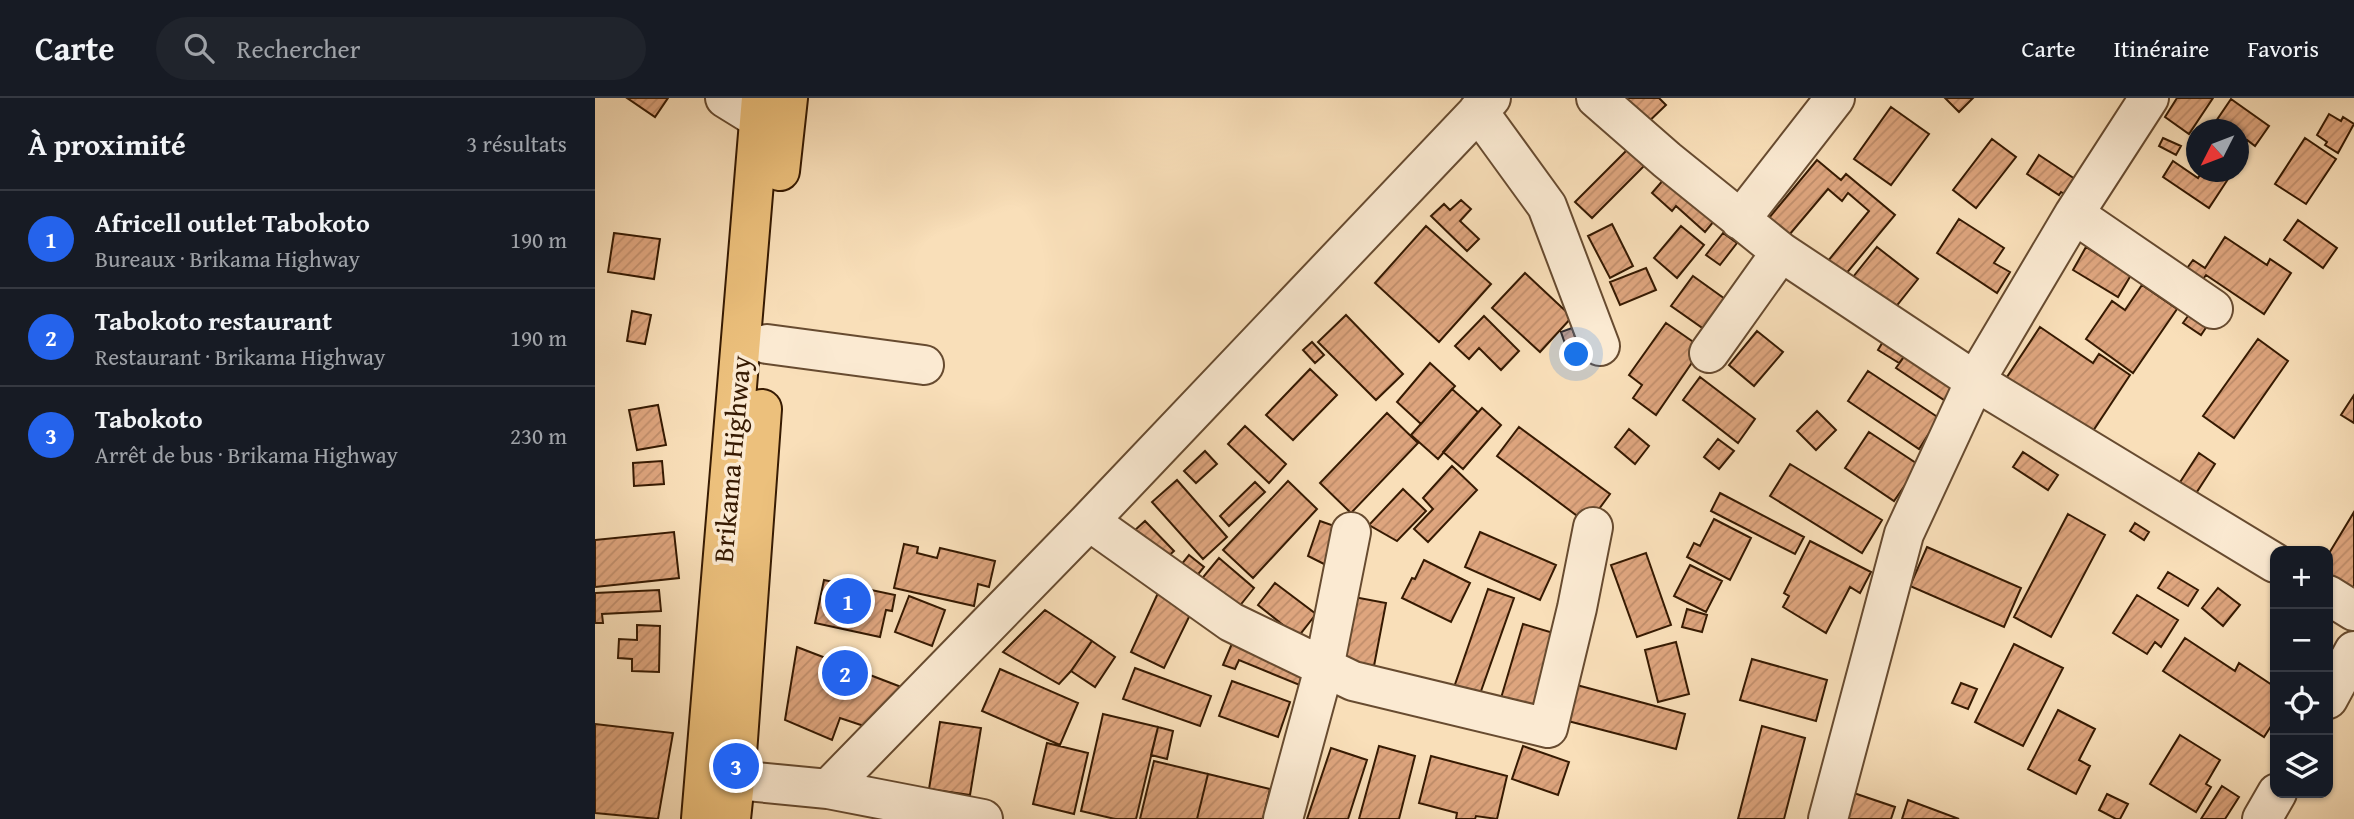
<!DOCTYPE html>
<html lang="fr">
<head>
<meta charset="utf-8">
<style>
	:root { --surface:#171b24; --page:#20242c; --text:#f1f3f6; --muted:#9ea1a6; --line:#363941; --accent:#2563eb }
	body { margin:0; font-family:"Gentium Book Plus",serif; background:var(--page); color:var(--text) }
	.controls { position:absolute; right:21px; bottom:21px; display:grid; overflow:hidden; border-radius:14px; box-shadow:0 2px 5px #0004 }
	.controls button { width:63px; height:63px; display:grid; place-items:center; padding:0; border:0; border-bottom:2px solid var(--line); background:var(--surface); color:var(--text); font:35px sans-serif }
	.compass { position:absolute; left:1591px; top:21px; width:63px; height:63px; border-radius:50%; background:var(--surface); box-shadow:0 2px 5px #0004; rotate:228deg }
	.you { position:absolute; left:982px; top:257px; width:24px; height:24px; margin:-18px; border:5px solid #fff; border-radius:50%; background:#1a73e8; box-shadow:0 0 0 10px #1a73e833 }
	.badge { display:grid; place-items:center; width:46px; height:46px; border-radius:50%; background:var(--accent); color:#fff; font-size:23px; font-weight:700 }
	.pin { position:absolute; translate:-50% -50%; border:4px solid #fff; box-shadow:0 2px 7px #0006 }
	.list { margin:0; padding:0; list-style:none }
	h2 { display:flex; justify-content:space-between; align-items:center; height:91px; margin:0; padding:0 28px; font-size:30px }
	h2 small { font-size:23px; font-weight:400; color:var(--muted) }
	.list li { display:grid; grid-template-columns:46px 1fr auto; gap:21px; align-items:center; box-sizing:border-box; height:98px; padding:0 28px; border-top:2px solid var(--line) }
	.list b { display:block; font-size:26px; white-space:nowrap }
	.list p { margin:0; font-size:23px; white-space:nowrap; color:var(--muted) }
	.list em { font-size:23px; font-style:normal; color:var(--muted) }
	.icon { flex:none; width:38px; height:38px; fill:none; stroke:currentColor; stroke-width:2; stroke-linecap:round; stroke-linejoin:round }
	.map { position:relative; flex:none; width:1759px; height:721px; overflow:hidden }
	header { display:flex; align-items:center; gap:42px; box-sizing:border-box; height:98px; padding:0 35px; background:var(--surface); border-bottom:2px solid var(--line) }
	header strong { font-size:33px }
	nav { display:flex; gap:38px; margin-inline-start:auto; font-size:24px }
	.search { width:490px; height:63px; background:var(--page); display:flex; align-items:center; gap:18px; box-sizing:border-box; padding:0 24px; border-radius:38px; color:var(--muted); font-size:26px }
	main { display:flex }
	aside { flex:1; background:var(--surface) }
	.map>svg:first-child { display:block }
	.building { fill:url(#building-hatch); stroke:#361a02; stroke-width:2 }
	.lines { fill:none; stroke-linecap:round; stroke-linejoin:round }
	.minor-casing { stroke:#674b30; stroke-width:42 }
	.highway-casing { stroke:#361a02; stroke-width:42 }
	.minor { stroke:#fbead2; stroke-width:38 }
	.highway { stroke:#ecc07c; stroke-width:38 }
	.labels { text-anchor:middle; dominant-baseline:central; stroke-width:7; stroke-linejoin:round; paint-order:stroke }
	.street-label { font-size:28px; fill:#361a02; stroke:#fbead2 }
</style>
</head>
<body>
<header>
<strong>Carte</strong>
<div class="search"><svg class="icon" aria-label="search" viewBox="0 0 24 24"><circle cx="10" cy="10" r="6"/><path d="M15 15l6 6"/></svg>Rechercher</div>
<nav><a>Carte</a><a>Itinéraire</a><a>Favoris</a></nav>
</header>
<main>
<aside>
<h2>À proximité<small>3 résultats</small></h2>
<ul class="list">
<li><span class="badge">1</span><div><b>Africell outlet Tabokoto</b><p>Bureaux · Brikama Highway</p></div><em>190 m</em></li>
<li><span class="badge">2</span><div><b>Tabokoto restaurant</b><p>Restaurant · Brikama Highway</p></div><em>190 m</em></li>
<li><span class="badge">3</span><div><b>Tabokoto</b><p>Arrêt de bus · Brikama Highway</p></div><em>230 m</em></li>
</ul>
</aside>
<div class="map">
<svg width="1759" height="721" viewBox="0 0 1759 721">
	<defs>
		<pattern id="building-hatch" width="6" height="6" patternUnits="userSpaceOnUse" patternTransform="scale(1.75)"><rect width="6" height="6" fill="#dea57e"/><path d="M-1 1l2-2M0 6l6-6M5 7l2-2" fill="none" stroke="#bf8d6b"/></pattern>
	</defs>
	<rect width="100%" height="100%" fill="#f9dfb9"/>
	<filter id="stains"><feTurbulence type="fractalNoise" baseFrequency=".00286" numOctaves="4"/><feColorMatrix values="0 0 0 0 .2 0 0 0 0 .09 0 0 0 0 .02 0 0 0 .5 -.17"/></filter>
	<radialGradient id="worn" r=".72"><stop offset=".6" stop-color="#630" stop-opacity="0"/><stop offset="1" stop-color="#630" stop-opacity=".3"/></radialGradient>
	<path class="building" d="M32 0H73L60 19Z
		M1018 0H1064L1071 7 1047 30Z
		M1350 0H1378L1364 14Z
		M1582 0H1618L1594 36 1570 19Z
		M1636 1 1674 28 1660 48 1652 42 1644 53V32H1615Z
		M1296 9 1334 36 1296 87 1259 61Z
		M1734 16 1746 23 1748 19 1759 26 1743 55 1730 47 1732 44 1722 37Z
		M1568 40 1586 48 1581 57 1564 48Z
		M1710 40 1741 61 1711 106 1680 86Z
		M1397 41 1421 59 1381 110 1358 92Z
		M1035 49 1051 66 997 120 980 104Z
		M1444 57 1486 85 1476 100 1466 94 1464 97 1432 76Z
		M1222 62 1246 82 1251 76 1300 117 1245 183 1228 169 1274 113 1253 95 1247 103 1233 91 1189 143 1169 126Z
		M1578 63 1603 80 1607 74 1637 75 1614 110 1568 79Z
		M1070 80 1119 123 1110 134 1081 108 1077 113 1057 95Z
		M866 102 876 111 865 123 884 141 872 153 836 118 849 106 855 112Z
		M1364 121 1409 150 1399 165 1415 174 1402 195 1342 155Z
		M1703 122 1742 150 1728 170 1689 142Z
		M1017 126 1038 168 1015 180 993 138Z
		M831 128 896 186 844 244 780 185Z
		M1086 128 1109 147 1082 180 1059 160Z
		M19 135 65 141 59 181 13 174Z
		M1128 135 1142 145 1125 167 1111 157Z
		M1630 139 1672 167 1675 161 1696 175 1669 216 1611 177 1603 188 1587 177 1598 162 1610 170Z
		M1282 149 1323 181 1299 211 1258 179Z
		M1491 149 1536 177 1523 199 1478 172Z
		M1051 170 1061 192 1025 207 1015 184Z
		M930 175 977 219 945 254 897 210Z
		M1098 178 1137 206 1116 236 1076 208Z
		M1547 187 1582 211 1538 275 1491 241 1517 203 1530 212Z
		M1598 211 1616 222 1606 237 1588 225Z
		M37 213 56 217 50 246 32 243Z
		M751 217 808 276 781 302 723 244Z
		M889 218 924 253 906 272 884 250 874 261 860 248Z
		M1071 225 1107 250 1061 317 1038 300 1047 287 1034 277Z
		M1445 229 1498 265 1504 256 1535 277 1492 342 1408 285Z
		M977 230 987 259 976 263 966 234Z
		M1162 233 1188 254 1159 288 1134 267Z
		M1663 241 1693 263 1639 340 1608 318Z
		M1289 242 1311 256 1304 265 1283 252Z
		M717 244 729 257 720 265 708 252Z
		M1311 256 1362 289 1352 304 1301 270Z
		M835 265 860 288 826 326 802 304Z
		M715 271 742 297 698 342 671 317Z
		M1273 273 1344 320 1324 351 1253 303Z
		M1105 279 1160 321 1143 345 1088 302Z
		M857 291 883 314 843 361 816 337Z
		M1759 297V325L1746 317Z
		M63 307 71 347 42 352 34 312Z
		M887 310 906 327 868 371 848 354Z
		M1222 313 1241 332 1221 352 1202 333Z
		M792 315 823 345 756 415 725 385Z
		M650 328 691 366 674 385 633 346Z
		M924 329 1015 396 993 426 902 358Z
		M1034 331 1054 348 1040 366 1020 349Z
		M1274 334 1324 367 1299 403 1250 370Z
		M1123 341 1139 353 1124 371 1109 359Z
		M610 353 622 366 601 385 589 373Z
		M1428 354 1463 377 1453 392 1418 369Z
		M1604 355 1620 366 1596 403 1580 392Z
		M67 363 69 386 39 388 38 365Z
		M1195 366 1287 422 1267 455 1175 398Z
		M857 368 882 392 833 444 819 431 838 411 828 400Z
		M582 382 632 439 608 461 557 404Z
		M693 383 722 411 658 480 628 452Z
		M660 384 670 394 634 428 625 418Z
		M808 391 831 413 802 443 774 427Z
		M1125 395 1209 439 1200 456 1116 413Z
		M1759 414V497L1733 481V457Z
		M1473 416 1510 437 1456 539 1419 519Z
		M1119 421 1156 440 1135 482 1092 459 1099 445 1105 448Z
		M550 423 579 453 568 463 539 433Z
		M725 423 748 431 735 469 713 458Z
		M1540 425 1554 434 1549 442 1535 433Z
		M79 434 84 480 0 489V442Z
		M885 434 961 467 945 502 870 469Z
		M1215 443 1276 474 1265 495 1255 489 1231 535 1188 509 1194 498 1189 495Z
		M309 446 323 449 322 455 342 460 345 450 400 463 394 489 383 486 379 508 299 490Z
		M1332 449 1426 490 1409 529 1315 488Z
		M1051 455 1076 527 1042 539 1016 467Z
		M594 457 609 469 596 485 581 473Z
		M624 460 659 490 635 520 599 490Z
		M829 462 875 485 856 524 807 500 817 480 820 481Z
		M1095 467 1127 483 1111 514 1079 498Z
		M1573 474 1603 492 1593 508 1563 490Z
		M229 482 300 497 297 513 291 512 285 539 220 525Z
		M680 485 721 516 703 539 663 507Z
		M1623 490 1645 507 1628 528 1607 510Z
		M893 491 919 500 880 610 855 601Z
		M64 492 66 513 7 516 8 525H0V495Z
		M563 495 596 515 569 570 536 554Z
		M1542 497 1583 522 1566 549 1560 544 1552 556 1518 535Z
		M314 498 350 512 337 548 300 534Z
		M759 499 791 505 779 568 747 562Z
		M1092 511 1112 517 1107 534 1087 529Z
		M450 512 497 543 476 573 464 586 408 554Z
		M928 526 965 537 943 612 906 600Z
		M42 527 65 528 64 574 37 573V561L23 560 24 541 42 542Z
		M1590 540 1640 573 1644 565 1680 589V622L1669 639 1568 573Z
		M497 543 520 559 500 589 476 573Z
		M638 543 713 574 707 588 644 562 640 571 628 567Z
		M1081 544 1094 596 1063 604 1050 552Z
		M1419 546 1468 570 1428 648 1380 624Z
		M202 549 314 592 278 631 245 620 237 642 190 622Z
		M1157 561 1232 582 1221 623 1145 602Z
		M540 570 616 598 605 628 528 601Z
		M405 571 483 605 465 647 387 613Z
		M637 583 695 604 683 639 624 618Z
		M1366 585 1382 591 1373 611 1357 605Z
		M978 586 1090 616 1081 651 969 622Z
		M1463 612 1500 631 1484 662 1495 668 1481 696 1433 671Z
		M508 616 563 629 541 721H520L486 713Z
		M345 624 386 630 375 697 334 691Z
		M0 626 78 635 63 721 0 715Z
		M1167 628 1210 640 1189 721H1143Z
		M563 629 578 633 572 661 556 657Z
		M1585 637 1625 662 1611 686 1616 689 1601 714 1555 686Z
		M452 645 493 655 479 716 438 706Z
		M784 648 820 658 804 721H764Z
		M928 648 974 664 963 697 917 681Z
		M736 650 772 662 753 721H712Z
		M836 658 912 678 902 721 881 718 880 721H861L862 715 824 705Z
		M559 663 613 676 602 721H545Z
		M613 676 675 691 668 721H602Z
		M1627 688 1644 699 1630 721H1606Z
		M1247 691 1300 709 1296 721H1244Z
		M1512 696 1533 706 1525 721H1521L1504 712Z
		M1313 702 1364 721H1307Z"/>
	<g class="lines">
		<defs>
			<path id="minor" d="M130 0 164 21
				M1001 0 1072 62 1186 154 1380 283 1680 465
				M883 13 952 108 1005 248
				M1479 116 1618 211
				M1145 122 1240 0
				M172 246 329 267
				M1114 255 1186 154
				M494 423 636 524 758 583 953 630 982 510 998 429
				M1733 497 1759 513
				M1733 601 1759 553
				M110 679 233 691 388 721
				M233 691 494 423 896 0
				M688 721 729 570 756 434
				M1233 721 1309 436 1380 283 1479 116 1554 0
				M1667 721 1682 695"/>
			<path id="highway" d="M185 73 193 0
				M106 721 166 0
				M136 721 140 683 167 311"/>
		</defs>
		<use href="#minor" class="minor-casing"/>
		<use href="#highway" class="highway-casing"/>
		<use href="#minor" class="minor"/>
		<use href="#highway" class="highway"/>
	</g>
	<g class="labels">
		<g class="street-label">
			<text transform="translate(136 361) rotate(-85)">Brikama Highway</text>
		</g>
	</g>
	<rect width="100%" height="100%" filter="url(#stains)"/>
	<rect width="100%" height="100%" fill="url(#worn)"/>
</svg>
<div class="controls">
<button>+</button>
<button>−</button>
<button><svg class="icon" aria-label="locate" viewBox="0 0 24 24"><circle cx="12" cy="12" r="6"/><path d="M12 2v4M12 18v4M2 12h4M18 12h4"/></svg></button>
<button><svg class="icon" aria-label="layers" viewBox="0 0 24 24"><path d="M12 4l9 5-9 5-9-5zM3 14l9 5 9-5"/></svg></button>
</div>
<svg class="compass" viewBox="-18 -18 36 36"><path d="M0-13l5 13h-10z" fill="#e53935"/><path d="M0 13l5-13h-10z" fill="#9ea1a6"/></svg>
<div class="you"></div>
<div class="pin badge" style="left:253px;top:503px">1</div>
<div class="pin badge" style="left:250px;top:575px">2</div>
<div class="pin badge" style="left:141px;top:668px">3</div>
</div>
</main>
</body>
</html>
